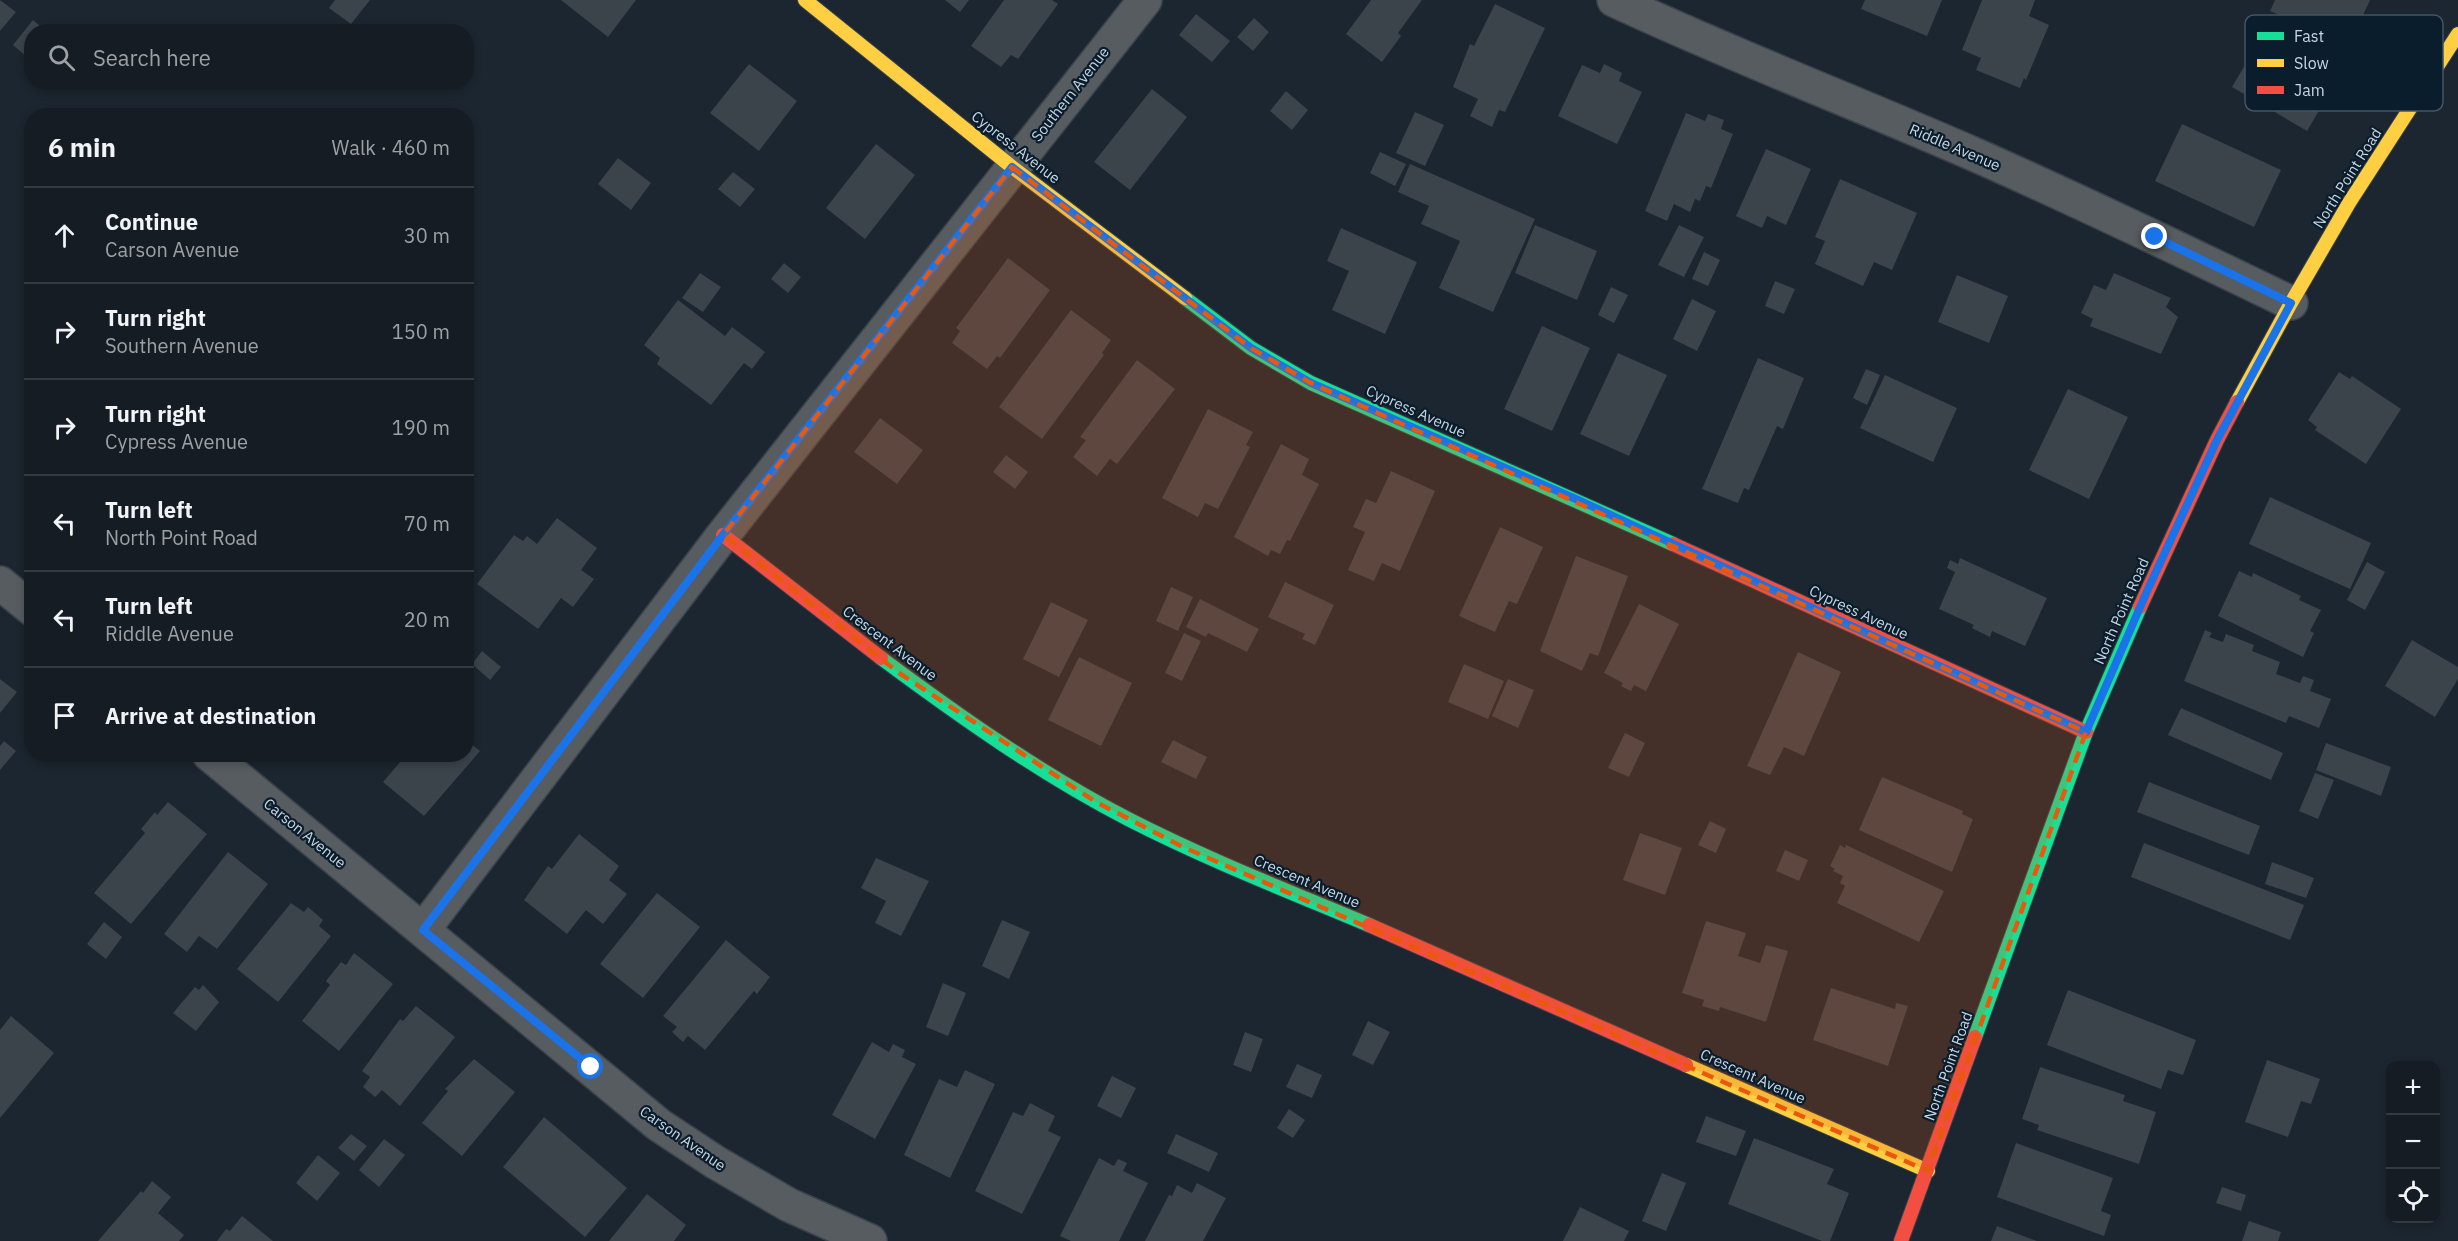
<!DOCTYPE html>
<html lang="en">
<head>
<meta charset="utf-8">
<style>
	:root { --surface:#151c24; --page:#222931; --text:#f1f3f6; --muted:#9da1a6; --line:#343a41 }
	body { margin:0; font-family:"IBM Plex Sans",sans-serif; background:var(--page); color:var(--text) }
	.controls { position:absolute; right:18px; bottom:18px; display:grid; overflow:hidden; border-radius:12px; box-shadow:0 3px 9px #0003 }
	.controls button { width:54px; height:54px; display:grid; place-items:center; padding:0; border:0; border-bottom:2px solid var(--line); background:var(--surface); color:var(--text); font:30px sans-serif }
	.stop { position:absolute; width:18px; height:18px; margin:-14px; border:4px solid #1a73e8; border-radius:50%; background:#fff }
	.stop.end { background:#1a73e8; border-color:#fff; box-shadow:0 2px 6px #0008 }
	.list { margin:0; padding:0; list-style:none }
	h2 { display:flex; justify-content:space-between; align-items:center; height:78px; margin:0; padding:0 24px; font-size:26px }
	h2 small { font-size:20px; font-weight:400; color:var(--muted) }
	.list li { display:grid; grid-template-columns:39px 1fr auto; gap:18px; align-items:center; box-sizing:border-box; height:96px; padding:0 24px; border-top:2px solid var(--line) }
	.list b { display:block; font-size:22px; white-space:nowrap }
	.list p { margin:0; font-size:20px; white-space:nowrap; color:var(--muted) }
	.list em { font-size:20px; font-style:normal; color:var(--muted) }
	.icon { flex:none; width:33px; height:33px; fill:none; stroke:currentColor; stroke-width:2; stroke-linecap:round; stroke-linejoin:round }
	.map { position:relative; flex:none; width:2458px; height:1241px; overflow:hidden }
	.search { position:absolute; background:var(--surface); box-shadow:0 3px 9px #0003; left:24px; top:24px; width:450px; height:66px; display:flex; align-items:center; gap:15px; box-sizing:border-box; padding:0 21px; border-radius:24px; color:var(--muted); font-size:22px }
	.panel { position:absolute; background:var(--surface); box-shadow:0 3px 9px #0003; left:24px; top:108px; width:450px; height:654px; border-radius:24px }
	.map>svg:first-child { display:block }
	.building { fill:#3b434b }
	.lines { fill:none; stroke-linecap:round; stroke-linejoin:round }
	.street-casing { stroke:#3a424b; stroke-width:36 }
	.fast-casing { stroke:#3a424b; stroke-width:16 }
	.slow-casing { stroke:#3a424b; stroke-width:16 }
	.jam-casing { stroke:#3a424b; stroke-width:16 }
	.street { stroke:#575c60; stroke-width:33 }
	.fast { stroke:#16e098; stroke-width:14 }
	.slow { stroke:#ffcf43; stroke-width:14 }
	.jam { stroke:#f24e42; stroke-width:14 }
	.route { stroke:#1a73e8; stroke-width:8 }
	.marked { fill:#e8590c; fill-opacity:0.2; stroke:#e8590c; stroke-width:4.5; stroke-dasharray:12 8; stroke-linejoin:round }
	.labels { text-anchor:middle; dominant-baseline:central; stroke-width:4.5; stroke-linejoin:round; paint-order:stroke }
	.street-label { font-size:15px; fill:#cad6e1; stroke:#0a1d2d }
	.key { fill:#0a1d2d; stroke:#445463; stroke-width:1.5 }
	.key-label { font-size:16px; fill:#cad6e1 }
</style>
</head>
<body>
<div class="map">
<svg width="2458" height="1241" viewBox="0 0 2458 1241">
	<rect width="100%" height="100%" fill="#1c2630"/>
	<path class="building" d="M0 0 16 12 0 31Z
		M335 0H370L351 24 329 8Z
		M561 0H636L608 37Z
		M945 0H969L960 12Z
		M1004 0H1052L1058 4 1018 59 1011 55 1001 67 971 46Z
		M1371 0H1422L1398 33 1401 36 1382 62 1346 34Z
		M1865 0H1942L1927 36 1861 9Z
		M1982 0H2035L2029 16 2049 25 2026 80 2024 78 2020 88 1976 70 1981 58 1962 50Z
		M2275 0H2370L2355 33 2358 35 2353 47 2270 11Z
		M1495 4 1545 28 1505 112 1499 110 1492 127 1470 116 1478 99 1453 87 1470 44 1474 46Z
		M1196 14 1230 41 1212 62 1179 35Z
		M1254 18 1269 32 1253 51 1237 37Z
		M33 20 47 32H32V55L28 58 13 45Z
		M2258 43 2333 87 2307 131 2232 87Z
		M749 64 797 101 759 151 710 113Z
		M1604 64 1622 73 1619 81 1642 92 1617 144 1558 116 1582 65 1600 73Z
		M1152 89 1187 117 1130 190 1094 162Z
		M1286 91 1308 110 1292 130 1270 111Z
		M1415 112 1444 125 1425 166 1396 153Z
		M1686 113 1705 121 1708 114 1724 120 1721 129 1733 134 1711 188 1706 186 1700 201 1695 199 1690 212 1674 204 1667 221 1645 211Z
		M2182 124 2281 170 2254 227 2155 181Z
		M876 144 915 175 865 239 826 208Z
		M1766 149 1811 169 1786 225 1767 216 1762 228 1736 216Z
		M1380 152 1406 164 1395 186 1370 173Z
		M618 158 651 183 631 210 598 184Z
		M1410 164 1535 219 1493 312 1439 288 1460 241 1421 224 1429 206 1398 192Z
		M733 172 755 189 740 207 718 189Z
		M1840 179 1917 213 1892 270 1874 262 1863 286 1815 264 1825 241 1815 237Z
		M1535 225 1597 251 1577 300 1515 273Z
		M1679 225 1704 237 1684 277 1658 265Z
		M1341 228 1417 262 1385 334 1332 310 1349 271 1327 261Z
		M1704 252 1720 260 1708 286 1692 279Z
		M1008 258 1050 290 1000 358 997 356 987 369 952 343 960 331 956 328Z
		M784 263 801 277 788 293 771 279Z
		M700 273 721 287 703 312 682 298Z
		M2114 273 2171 298 2166 307 2178 317 2161 354 2090 326 2093 319 2081 313 2094 285 2106 290Z
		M1957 275 2008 296 1989 343 1938 322Z
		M1775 281 1795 289 1784 314 1765 306Z
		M1611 287 1628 295 1614 323 1598 315Z
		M1692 299 1716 311 1697 351 1673 339Z
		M678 300 725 336 732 327 765 352 752 369 744 363 711 405 657 364 660 358 644 345Z
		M1071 310 1111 340 1102 353 1104 355 1042 439 999 407Z
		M1542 326 1590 348 1552 431 1504 409Z
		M1618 353 1667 375 1629 456 1580 434Z
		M1758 358 1804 378 1783 429 1777 426 1749 490 1744 488 1738 503 1702 489Z
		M1137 360 1175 389 1117 464 1110 459 1097 476 1073 457 1086 440 1080 437Z
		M1866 369 1880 375 1867 405 1853 398Z
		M2339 372 2350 379 2352 376 2401 409 2366 464 2315 430 2317 427 2308 420Z
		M1885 375 1957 408 1933 462 1860 428Z
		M2068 389 2128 417 2089 499 2029 470Z
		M1208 409 1253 432 1246 445 1250 447 1218 509 1205 503 1198 517 1162 498Z
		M880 418 923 450 897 484 854 452Z
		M1281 444 1309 459 1302 475 1319 484 1290 541 1287 540 1280 554 1271 550 1268 556 1234 537Z
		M1006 455 1028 472 1015 489 993 472Z
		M1391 471 1435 491 1400 571 1382 563 1374 581 1348 570 1365 532 1353 527 1366 499 1376 503Z
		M2270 497 2371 543 2350 589 2249 544Z
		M557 518 597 548 581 570 594 579 573 607 561 598 538 629 477 584 514 535 523 541 527 536 537 544Z
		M1500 527 1543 547 1517 604 1509 601 1495 632 1459 616Z
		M1576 556 1628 576 1598 656 1590 653 1582 671 1540 651Z
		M1960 558 2047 598 2025 646 1992 631 1990 637 1972 628 1974 625 1939 609 1955 572 1947 568 1950 560 1958 564Z
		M2367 562 2385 572 2365 610 2347 600Z
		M2239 571 2252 577 2253 573 2301 596 2299 600 2321 610 2310 631 2314 633 2303 657 2218 616Z
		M1285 582 1334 605 1315 645 1302 639 1305 634 1268 617Z
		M1171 587 1193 597 1178 631 1156 621Z
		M1200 599 1259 629 1247 652 1208 633 1206 637 1186 627Z
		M1051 602 1088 620 1059 677 1023 659Z
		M1639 604 1679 624 1646 691 1634 685 1631 691 1621 686 1623 683 1604 673Z
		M2205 630 2212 633 2209 637 2223 642 2226 634 2254 645 2252 651 2280 662 2276 674 2300 683 2303 676 2314 680 2310 691 2331 699 2319 728 2289 716 2286 723 2184 681Z
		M1184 633 1201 641 1182 681 1165 673Z
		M2412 640 2458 667V679L2435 717 2385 686Z
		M482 651 501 667 490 680 472 664Z
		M1798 652 1841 672 1804 756 1784 747 1770 775 1747 766Z
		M1079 657 1132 683 1101 746 1048 720Z
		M1464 664 1504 681 1488 719 1448 702Z
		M0 679 17 692 0 713Z
		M1508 679 1534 690 1518 728 1492 716Z
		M2181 708 2283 753 2271 780 2168 735Z
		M1625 733 1645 743 1629 777 1608 768Z
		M466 740 480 751 424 816 383 782 407 754H466Z
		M1173 740 1207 757 1196 779 1161 762Z
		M4 741 16 751 0 770V746Z
		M2326 743 2391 767 2381 796 2316 770Z
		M2315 773 2334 780 2318 819 2299 811Z
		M1882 777 1963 811 1962 814 1973 819 1952 872 1859 830Z
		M2149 782 2260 826 2249 855 2137 812Z
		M168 802 207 834 131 924 94 893 145 833 141 829 155 812 157 815Z
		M1710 821 1726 829 1716 853 1698 845Z
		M1640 833 1682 848 1665 895 1623 880Z
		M579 834 619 866 609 880 627 894 603 924 586 910 567 934 524 900 548 866 552 869Z
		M2144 843 2304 905 2290 940 2131 877Z
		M1840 845 1845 848 1846 845 1944 891 1919 942 1837 903 1845 886 1840 883 1843 876 1833 871 1835 869 1830 866Z
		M1785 850 1808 860 1799 881 1776 871Z
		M228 852 268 884 217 949 199 936 187 952 164 934Z
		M876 858 929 881 901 936 875 923 886 901 861 888Z
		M2272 862 2314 878 2306 898 2265 884Z
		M657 893 700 927 643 998 600 964Z
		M291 903 304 912 308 907 323 920 319 926 331 936 278 1002 237 969Z
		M1002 920 1030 932 1009 979 982 966Z
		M1706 921 1746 933 1738 956 1760 963 1766 945 1788 951 1766 1022 1720 1007 1719 1011 1702 1006 1704 1000 1682 993Z
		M104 922 122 937 106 959 87 944Z
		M726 940 770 977 757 994 754 991 705 1050 688 1036 683 1042 672 1032 677 1027 663 1016Z
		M354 953 393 984 339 1051 302 1021 330 985 326 981 341 962 346 965Z
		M943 983 966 993 948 1036 926 1027Z
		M203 985 219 1002 196 1031 173 1013 195 987 199 990Z
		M1831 988 1895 1009 1896 1003 1908 1006 1888 1066 1813 1040Z
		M2068 990 2196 1040 2183 1075 2168 1070 2161 1089 2047 1045Z
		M416 1006 455 1037 400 1106 382 1090 375 1097 363 1087 370 1077 362 1071 400 1019 403 1021Z
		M11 1016 54 1053 0 1118V1030Z
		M1368 1021 1390 1032 1373 1065 1352 1055Z
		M1245 1032 1263 1039 1251 1072 1233 1065Z
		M872 1042 889 1052 893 1044 905 1050 902 1057 916 1064 875 1139 832 1115Z
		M474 1059 515 1092 462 1156 422 1123 448 1091 445 1089Z
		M2267 1060 2320 1079 2311 1104 2301 1101 2288 1137 2245 1122Z
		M1297 1064 1322 1075 1312 1098 1286 1087Z
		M2040 1067 2125 1095 2123 1101 2156 1112 2139 1164 2037 1130 2039 1125 2022 1119Z
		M965 1070 995 1084 950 1178 904 1155 939 1079 957 1087Z
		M1112 1076 1136 1088 1121 1118 1097 1106Z
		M1030 1103 1055 1116 1048 1131 1061 1137 1022 1214 975 1191 1013 1112 1023 1116Z
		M1289 1109 1305 1120 1293 1138 1277 1128Z
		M1706 1116 1746 1131 1736 1156 1696 1142Z
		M544 1117 627 1188 585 1237 503 1167Z
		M351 1134 367 1146 354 1161 338 1148Z
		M1176 1134 1218 1153 1209 1172 1167 1153Z
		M1754 1138 1834 1169 1827 1184 1849 1193 1830 1241H1822L1728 1204Z
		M384 1139 405 1155 379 1187 359 1170Z
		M2016 1143 2113 1178 2101 1211 2111 1215 2104 1236 1997 1197Z
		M318 1155 340 1173 317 1201 296 1183Z
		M1099 1158 1114 1166 1118 1159 1127 1163 1123 1171 1148 1183 1119 1241H1071L1060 1236Z
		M1662 1173 1686 1183 1666 1231 1642 1221Z
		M152 1181 171 1197 158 1213 184 1235 179 1241H98L141 1191 143 1193Z
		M1197 1183 1226 1198 1203 1241H1145L1169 1195 1172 1196 1177 1185 1192 1193Z
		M2222 1187 2246 1195 2241 1211 2216 1203Z
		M647 1194 686 1225 674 1241H609Z
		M1580 1207 1629 1231 1624 1241H1563Z
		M242 1216 273 1241H217L226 1229 230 1231Z
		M2249 1221 2281 1232 2278 1241H2242Z
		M1997 1226 2037 1241H1991Z"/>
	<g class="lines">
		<defs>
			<path id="street" d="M1614 0C1734 56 1857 103 1978 156 2084 203 2188 253 2291 303
				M0 583 32 609
				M209 754 659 1125 715 1162 789 1205 870 1241
				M423 930 723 535 1145 0"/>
			<path id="fast" d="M1185 298 1251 348 1311 383 1673 544
				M881 658C959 716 1041 774 1128 819 1206 859 1288 891 1369 925
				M1975 1037 2086 732 2140 607"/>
			<path id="slow" d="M805 0 1012 167 1185 298
				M2237 402 2291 303 2349 203 2458 34
				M1686 1065 1928 1171"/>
			<path id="jam" d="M723 535 881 658
				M1673 544 2086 732
				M2140 607 2217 440 2237 402
				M1369 925 1686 1065
				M1901 1241 1975 1037"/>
		</defs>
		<use href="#street" class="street-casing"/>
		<use href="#fast" class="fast-casing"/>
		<use href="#slow" class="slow-casing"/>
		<use href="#jam" class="jam-casing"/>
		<use href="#street" class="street"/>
		<use href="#fast" class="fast"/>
		<use href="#slow" class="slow"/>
		<use href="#jam" class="jam"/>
	</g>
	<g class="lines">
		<path class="route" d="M591 1067 423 930 723 535 1012 167 1251 348 1311 383 1578 500 1888 643 2086 732 2148 589 2217 440 2291 303 2155 237"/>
	</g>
	<path class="marked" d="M1012 167 1251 348 1311 383 2086 732 1928 1171 1183 847 1096 802 899 673 723 535Z"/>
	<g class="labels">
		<g class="street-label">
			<text transform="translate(1070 94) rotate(-52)">Southern Avenue</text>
			<text transform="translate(1016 147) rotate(38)">Cypress Avenue</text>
			<text transform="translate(1955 147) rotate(23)">Riddle Avenue</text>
			<text transform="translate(2347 178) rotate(-58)">North Point Road</text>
			<text transform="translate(1416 411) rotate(24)">Cypress Avenue</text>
			<text transform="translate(2121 611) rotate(-66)">North Point Road</text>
			<text transform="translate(1859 612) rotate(25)">Cypress Avenue</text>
			<text transform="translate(890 643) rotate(37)">Crescent Avenue</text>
			<text transform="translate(305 833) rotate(39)">Carson Avenue</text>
			<text transform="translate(1307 881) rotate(23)">Crescent Avenue</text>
			<text transform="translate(1948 1066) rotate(-70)">North Point Road</text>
			<text transform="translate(1753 1076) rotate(24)">Crescent Avenue</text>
			<text transform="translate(683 1138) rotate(35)">Carson Avenue</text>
		</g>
	</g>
	<rect x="2245" y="15" width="198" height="96" rx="9" class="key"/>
	<rect x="2257" y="32" width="27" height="8" fill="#16e098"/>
	<rect x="2257" y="59" width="27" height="8" fill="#ffcf43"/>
	<rect x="2257" y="86" width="27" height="8" fill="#f24e42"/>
	<g class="key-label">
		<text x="2294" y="42">Fast</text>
		<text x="2294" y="69">Slow</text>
		<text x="2294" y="96">Jam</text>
	</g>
</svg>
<div class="controls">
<button>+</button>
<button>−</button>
<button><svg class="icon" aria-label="locate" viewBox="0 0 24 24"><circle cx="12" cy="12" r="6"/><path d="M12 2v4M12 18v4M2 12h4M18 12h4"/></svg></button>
</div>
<div class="stop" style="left:591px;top:1067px"></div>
<div class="stop end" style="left:2155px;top:237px"></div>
<div class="search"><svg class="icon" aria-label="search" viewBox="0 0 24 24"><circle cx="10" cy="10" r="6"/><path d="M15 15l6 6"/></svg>Search here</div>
<section class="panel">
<h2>6 min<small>Walk · 460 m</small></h2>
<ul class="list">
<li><svg class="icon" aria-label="ahead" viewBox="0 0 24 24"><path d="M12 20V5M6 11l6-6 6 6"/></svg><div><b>Continue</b><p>Carson Avenue</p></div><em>30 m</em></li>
<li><svg class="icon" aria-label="right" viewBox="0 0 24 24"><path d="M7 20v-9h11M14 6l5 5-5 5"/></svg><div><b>Turn right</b><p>Southern Avenue</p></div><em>150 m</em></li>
<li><svg class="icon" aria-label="right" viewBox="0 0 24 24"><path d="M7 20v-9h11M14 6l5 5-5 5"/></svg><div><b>Turn right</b><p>Cypress Avenue</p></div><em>190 m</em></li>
<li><svg class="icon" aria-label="left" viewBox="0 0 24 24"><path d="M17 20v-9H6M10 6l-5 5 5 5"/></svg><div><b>Turn left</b><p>North Point Road</p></div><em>70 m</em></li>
<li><svg class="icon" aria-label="left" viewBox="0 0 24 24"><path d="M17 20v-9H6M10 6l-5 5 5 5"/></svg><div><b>Turn left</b><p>Riddle Avenue</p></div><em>20 m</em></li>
<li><svg class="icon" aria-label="arrive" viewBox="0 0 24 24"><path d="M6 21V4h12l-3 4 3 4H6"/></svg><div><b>Arrive at destination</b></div></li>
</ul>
</section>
</div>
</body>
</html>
